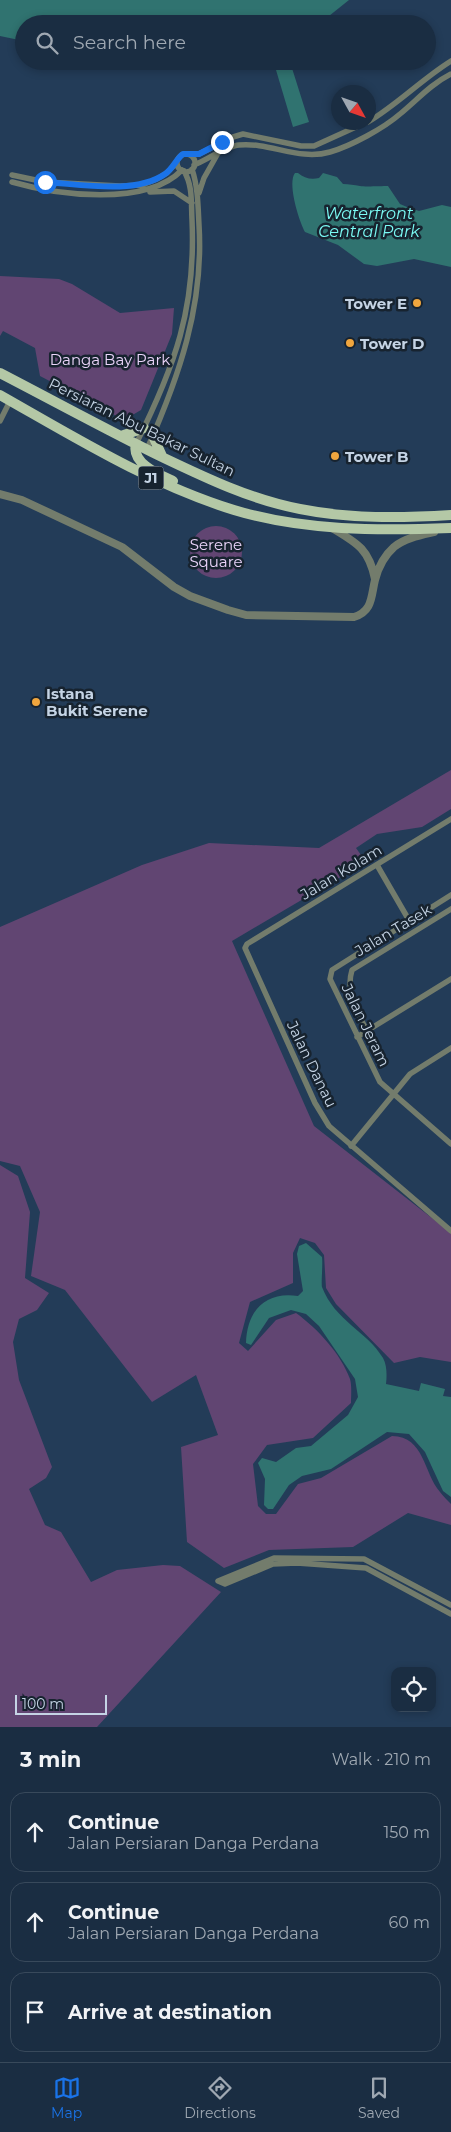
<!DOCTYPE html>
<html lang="en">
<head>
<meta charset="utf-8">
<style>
	:root { --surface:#1a2d42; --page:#233549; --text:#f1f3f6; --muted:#9fa8b2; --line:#38495b; --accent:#1a73e8 }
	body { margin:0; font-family:Montserrat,sans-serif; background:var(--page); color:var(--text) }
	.controls { position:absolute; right:15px; bottom:15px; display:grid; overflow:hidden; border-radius:10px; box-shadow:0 2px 8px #0003 }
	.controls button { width:45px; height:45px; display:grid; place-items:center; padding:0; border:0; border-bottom:1px solid var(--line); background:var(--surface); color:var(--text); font:25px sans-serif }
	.compass { position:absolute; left:331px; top:85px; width:45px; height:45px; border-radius:50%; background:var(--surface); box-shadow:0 2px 8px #0003; rotate:130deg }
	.scale { position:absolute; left:15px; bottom:12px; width:92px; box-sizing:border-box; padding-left:5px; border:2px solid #c5d4e5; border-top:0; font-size:14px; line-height:18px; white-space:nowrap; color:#c5d4e5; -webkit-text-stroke:4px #17232f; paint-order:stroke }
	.stop { position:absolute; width:15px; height:15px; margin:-11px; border:4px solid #1a73e8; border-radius:50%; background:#fff }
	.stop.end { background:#1a73e8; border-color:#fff; box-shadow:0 1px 5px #0008 }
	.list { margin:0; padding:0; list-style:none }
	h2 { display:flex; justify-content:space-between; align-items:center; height:65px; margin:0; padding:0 20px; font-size:21px }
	h2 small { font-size:16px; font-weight:400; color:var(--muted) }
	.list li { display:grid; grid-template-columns:32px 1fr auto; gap:15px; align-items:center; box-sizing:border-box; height:80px; margin:0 10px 10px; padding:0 10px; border:1px solid var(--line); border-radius:15px }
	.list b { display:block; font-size:19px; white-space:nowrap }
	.list p { margin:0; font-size:16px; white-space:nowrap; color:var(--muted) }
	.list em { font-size:16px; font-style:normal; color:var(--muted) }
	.icon { flex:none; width:28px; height:28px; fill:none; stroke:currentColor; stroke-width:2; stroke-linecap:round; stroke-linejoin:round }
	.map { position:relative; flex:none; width:451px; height:1727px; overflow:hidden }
	.search { position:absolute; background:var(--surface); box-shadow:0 2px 8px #0003; left:15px; right:15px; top:15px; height:55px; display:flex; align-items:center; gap:12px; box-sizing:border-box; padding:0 18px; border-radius:28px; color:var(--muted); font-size:19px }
	.sheet { height:335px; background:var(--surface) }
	nav { display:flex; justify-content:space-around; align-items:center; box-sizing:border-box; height:70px; border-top:1px solid var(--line); background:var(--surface); font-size:14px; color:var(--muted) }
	nav a { display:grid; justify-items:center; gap:2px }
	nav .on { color:var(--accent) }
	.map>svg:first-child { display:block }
	.green { fill:#614572 }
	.water { fill:#307370 }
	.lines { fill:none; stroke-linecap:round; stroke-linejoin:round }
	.minor { stroke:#737c6c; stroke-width:5.5 }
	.tertiary { stroke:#737c6c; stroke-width:8 }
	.trunk { stroke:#b4c8a6; stroke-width:10 }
	.route { stroke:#1a73e8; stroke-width:6 }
	.poi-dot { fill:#f0a63e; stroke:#17232f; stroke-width:2 }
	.labels { text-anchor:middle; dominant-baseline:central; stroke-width:5; stroke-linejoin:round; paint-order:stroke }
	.shield { fill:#17232f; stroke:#919fae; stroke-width:1 }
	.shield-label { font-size:14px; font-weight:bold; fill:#c5d4e5 }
	.poi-label { font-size:15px; font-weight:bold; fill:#c5d4e5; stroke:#17232f; text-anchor:start }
	.park-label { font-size:15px; fill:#ecd5fb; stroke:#17232f }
	.street-label { font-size:15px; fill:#c5d4e5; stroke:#17232f }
	.water-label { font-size:16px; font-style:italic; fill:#7bfbf5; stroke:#17232f }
</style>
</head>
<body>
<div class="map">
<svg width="451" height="1727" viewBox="0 0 451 1727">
	<rect width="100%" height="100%" fill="#233c58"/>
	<path class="green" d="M0 276 59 279 72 284 120 313 174 308 172 334 141 410 124 420 40 376 35 348 3 331 0 336Z
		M190 552a26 26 0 1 1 52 0a26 26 0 1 1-52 0Z
		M451 770V809L422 827 377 834 356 848 366 862 232 941 314 1126 451 1233V1362L420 1357 394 1363 336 1304 326 1288 324 1255 315 1243 300 1238 293 1253V1283L250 1302 239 1343 248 1351 276 1320 296 1313C318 1329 341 1354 350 1379 352 1386 351 1396 351 1403L313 1438 267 1445 253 1464 258 1506 266 1514H276L298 1484 321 1478 392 1436C425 1437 423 1472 440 1492 443 1496 447 1500 451 1504V1525L408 1513 353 1547 269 1550 224 1568 187 1542 181 1447 218 1435 196 1375 152 1402 65 1290 31 1276 40 1212 20 1166 0 1161V927L142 865 209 843 319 848Z
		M0 1165 18 1176 30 1212 25 1278 49 1293 37 1310 19 1319 13 1342 19 1380 52 1467 46 1478 29 1489 45 1525 61 1532 91 1582 117 1570 163 1565 180 1566 221 1592 97 1727H0Z"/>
	<path class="water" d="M0 0H349L319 24H232L195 16 160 19 147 24H24V41L0 36Z
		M291 65 309 122 293 127 276 70Z
		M295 173H298C304 178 311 180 319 178L323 173 337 177 343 184C349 184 354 185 360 186 365 187 381 186 388 186L400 204 407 207 419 211 442 205 451 207V267L414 259 377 266 364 264 338 245 305 232C299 221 287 183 295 173Z
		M306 1243 322 1257C323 1264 321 1283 322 1287 335 1321 367 1331 383 1358 387 1365 387 1376 386 1384L419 1391 421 1383 445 1389 443 1396 451 1397V1497L443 1491 425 1452 409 1434 387 1432 331 1469 302 1476 289 1485 273 1509H268L264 1505 265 1479 258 1463 262 1458 276 1462 296 1448 311 1446 348 1415 358 1397 355 1379 319 1326 306 1314 291 1310 269 1318 251 1345 246 1343C247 1310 266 1291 298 1296L303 1291 297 1254 299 1246Z"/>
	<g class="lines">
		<path class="minor" d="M368 122C398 104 422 79 451 61
			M177 163a9 9 0 1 1 18 0a9 9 0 1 1-18 0Z
			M190 155 199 154 233 137 243 134 301 146H314L367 122
			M194 165C207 160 226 146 239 145 270 142 299 161 330 152 351 146 384 128 400 114 417 100 431 84 451 74
			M12 175 45 182 120 186 142 185 157 179 167 173 177 162
			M12 182C57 195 146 207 182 170
			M150 192 174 191 192 203
			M199 193 204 178 217 155
			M0 421 10 401
			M136 444C175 366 196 308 192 220 191 203 193 186 184 171
			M147 449C179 377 204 305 199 225 198 206 198 187 192 169
			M451 819 247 944 245 948 315 1103 329 1126 451 1231
			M377 865 410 922
			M451 895 332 970 330 979 380 1082 451 1144
			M367 1031C357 1011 345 993 352 970L451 909
			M357 1037 451 979
			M351 1146 410 1074 451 1048
			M218 1581 225 1584 273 1564 297 1563 366 1568 451 1614
			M218 1581 274 1558 364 1559 451 1605"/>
		<path class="tertiary" d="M0 494 22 500 122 547 174 587 190 596 228 610 246 615 354 617C373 611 371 596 375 580 378 568 385 555 394 547 405 538 421 535 434 532
			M332 528C357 543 369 549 375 579"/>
		<path class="trunk" d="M0 373C54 401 107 430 162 457 206 478 252 500 300 509 349 519 401 518 451 515
			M0 395C76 438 150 484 234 510 303 531 379 531 451 528
			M121 436 144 428
			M153 436 162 456
			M136 444C131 463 158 474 173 481"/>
	</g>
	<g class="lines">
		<path class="route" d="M45 182C80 184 135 195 165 174 173 169 176 159 183 154H199L222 142"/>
	</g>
	<g class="poi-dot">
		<circle cx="417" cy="303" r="5"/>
		<circle cx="350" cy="343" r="5"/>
		<circle cx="335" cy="456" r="5"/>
		<circle cx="36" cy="702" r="5"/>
	</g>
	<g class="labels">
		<rect class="shield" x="138.5" y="466.5" width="25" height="23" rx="4"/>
		<g class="shield-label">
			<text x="151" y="478">J1</text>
		</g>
		<g class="poi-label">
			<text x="407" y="303" text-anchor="end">Tower E</text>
			<text x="360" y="343">Tower D</text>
			<text x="345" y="456">Tower B</text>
			<text x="46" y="693">Istana<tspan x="46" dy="17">Bukit Serene</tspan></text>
		</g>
		<g class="park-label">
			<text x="110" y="359">Danga Bay Park</text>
			<text x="216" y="544">Serene<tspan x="216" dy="17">Square</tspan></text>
		</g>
		<g class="street-label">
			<text transform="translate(142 427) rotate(26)">Persiaran Abu Bakar Sultan</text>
			<text transform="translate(341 872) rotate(-31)">Jalan Kolam</text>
			<text transform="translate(393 930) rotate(-31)">Jalan Tasek</text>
			<text transform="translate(366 1025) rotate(64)">Jalan Jeram</text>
			<text transform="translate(312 1064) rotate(64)">Jalan Danau</text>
		</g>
		<g class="water-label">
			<text x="369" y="213">Waterfront<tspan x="369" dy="18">Central Park</tspan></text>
		</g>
	</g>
</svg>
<div class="controls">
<button><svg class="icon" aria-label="locate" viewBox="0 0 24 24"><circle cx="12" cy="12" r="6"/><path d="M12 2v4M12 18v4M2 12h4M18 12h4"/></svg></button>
</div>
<svg class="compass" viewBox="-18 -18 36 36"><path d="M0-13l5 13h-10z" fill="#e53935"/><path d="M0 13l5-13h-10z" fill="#9fa8b2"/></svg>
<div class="scale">100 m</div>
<div class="stop" style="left:45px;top:182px"></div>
<div class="stop end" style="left:222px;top:142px"></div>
<div class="search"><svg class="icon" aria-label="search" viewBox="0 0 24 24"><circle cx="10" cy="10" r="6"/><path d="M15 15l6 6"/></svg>Search here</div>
</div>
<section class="sheet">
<h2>3 min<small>Walk · 210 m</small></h2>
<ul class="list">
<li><svg class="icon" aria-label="ahead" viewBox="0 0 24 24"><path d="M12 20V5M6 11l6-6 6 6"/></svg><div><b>Continue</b><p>Jalan Persiaran Danga Perdana</p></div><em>150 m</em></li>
<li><svg class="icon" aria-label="ahead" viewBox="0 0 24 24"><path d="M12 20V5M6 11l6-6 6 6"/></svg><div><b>Continue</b><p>Jalan Persiaran Danga Perdana</p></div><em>60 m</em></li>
<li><svg class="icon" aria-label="arrive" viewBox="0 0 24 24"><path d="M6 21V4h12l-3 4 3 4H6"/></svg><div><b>Arrive at destination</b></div></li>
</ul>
</section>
<nav>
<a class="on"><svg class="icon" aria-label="map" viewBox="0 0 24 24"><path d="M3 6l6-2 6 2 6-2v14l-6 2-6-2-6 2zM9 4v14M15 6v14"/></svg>Map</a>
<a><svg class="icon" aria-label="directions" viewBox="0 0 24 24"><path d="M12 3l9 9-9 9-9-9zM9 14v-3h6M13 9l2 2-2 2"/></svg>Directions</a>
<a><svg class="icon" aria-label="saved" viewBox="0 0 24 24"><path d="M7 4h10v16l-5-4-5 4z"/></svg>Saved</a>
</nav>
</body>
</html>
